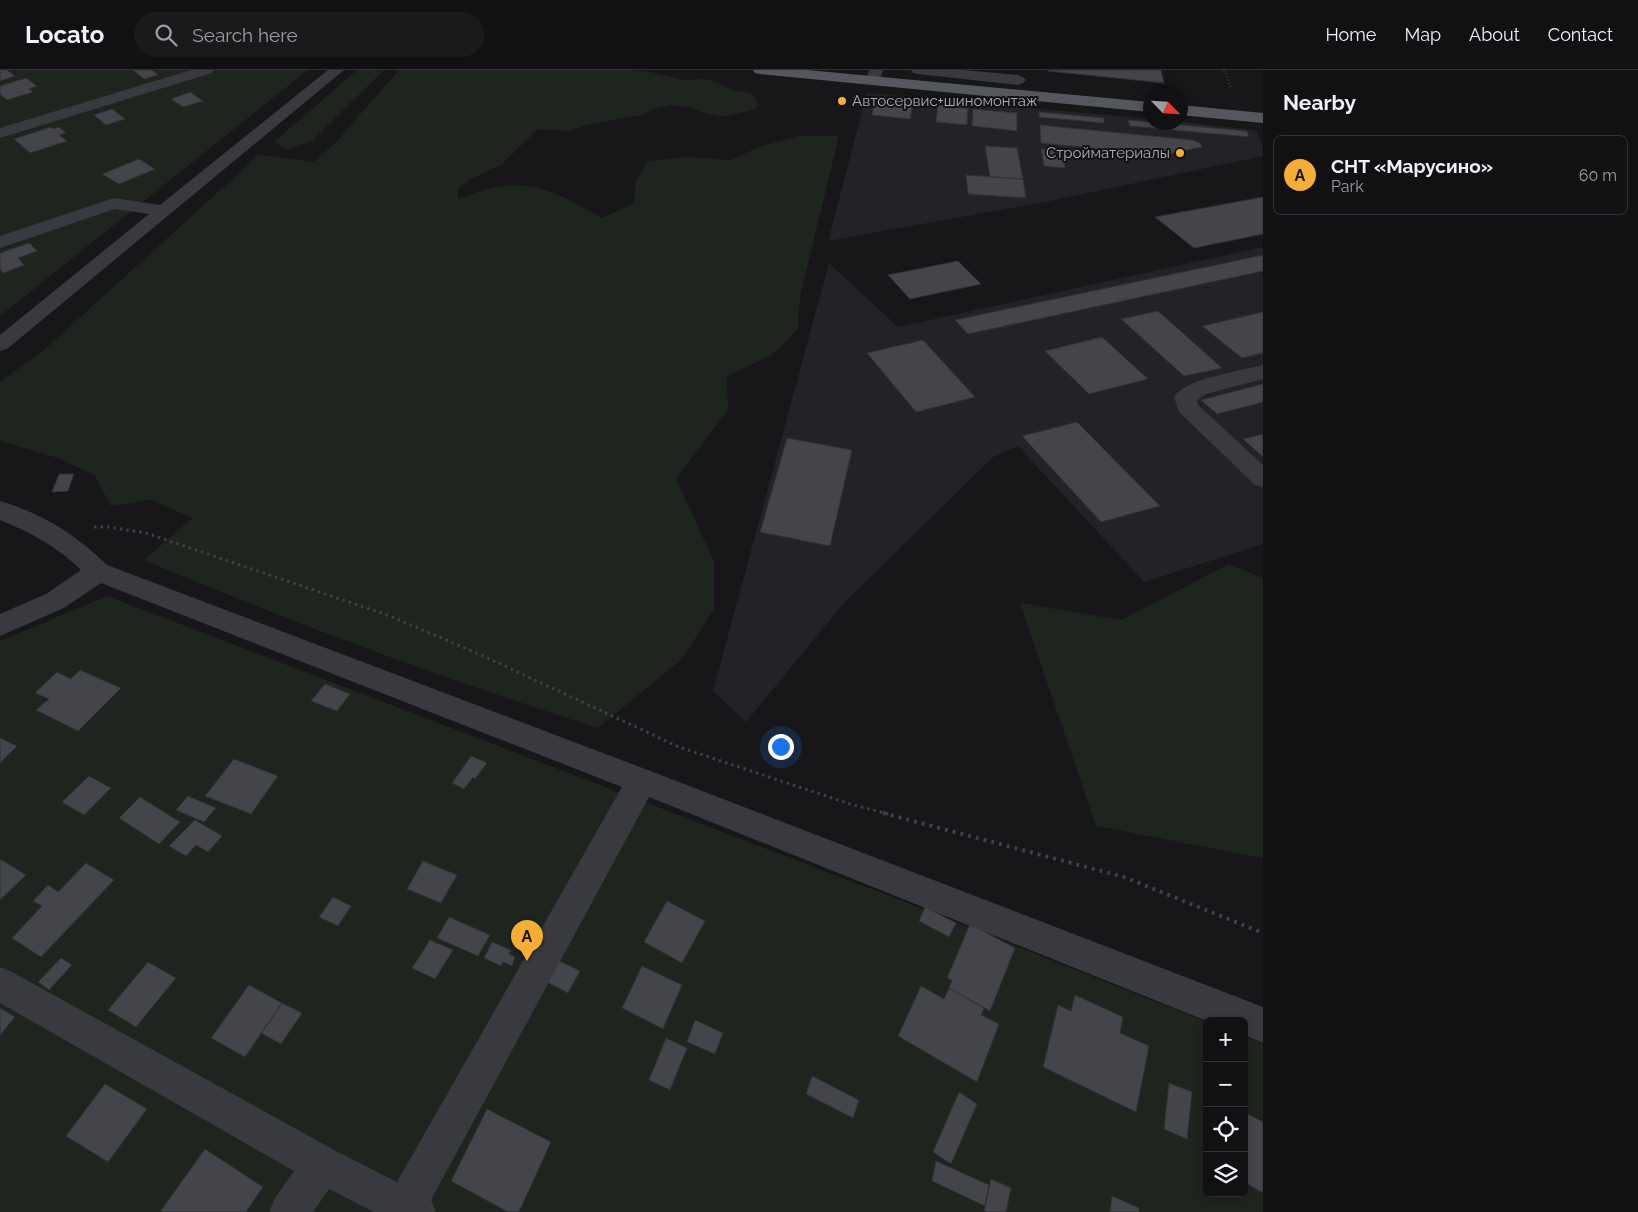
<!DOCTYPE html>
<html lang="en">
<head>
<meta charset="utf-8">
<style>
	:root { --surface:#111114; --page:#1a1a1d; --text:#f1f3f6; --muted:#9c9da0; --line:#303134; --accent:#f4ae35 }
	body { margin:0; font-family:Raleway,sans-serif; background:var(--page); color:var(--text) }
	.controls { position:absolute; right:15px; bottom:15px; display:grid; overflow:hidden; border-radius:8px; box-shadow:0 2px 8px #0003 }
	.controls button { width:45px; height:45px; display:grid; place-items:center; padding:0; border:0; border-bottom:1px solid var(--line); background:var(--surface); color:var(--text); font:25px sans-serif }
	.compass { position:absolute; left:1143px; top:15px; width:45px; height:45px; border-radius:50%; background:var(--surface); box-shadow:0 2px 8px #0003; rotate:115deg }
	.you { position:absolute; left:780px; top:676px; width:18px; height:18px; margin:-12px; border:4px solid #fff; border-radius:50%; background:#1a73e8; box-shadow:0 0 0 8px #1a73e833 }
	.badge { display:grid; place-items:center; width:32px; height:32px; border-radius:50%; background:var(--accent); color:#111; font-size:16px; font-weight:700 }
	.pin { position:absolute; translate:-50% -41px; filter:drop-shadow(0 1px 2px #0008) }
	.pin::after { content:''; position:absolute; top:26px; width:18px; height:15px; background:inherit; clip-path:polygon(0 0,100% 0,50% 100%) }
	.list { margin:0; padding:0; list-style:none }
	h2 { display:flex; justify-content:space-between; align-items:center; height:65px; margin:0; padding:0 20px; font-size:21px }
	h2 small { font-size:16px; font-weight:400; color:var(--muted) }
	.list li { display:grid; grid-template-columns:32px 1fr auto; gap:15px; align-items:center; box-sizing:border-box; height:80px; margin:0 10px 10px; padding:0 10px; border:1px solid var(--line); border-radius:8px }
	.list b { display:block; font-size:19px; white-space:nowrap }
	.list p { margin:0; font-size:16px; white-space:nowrap; color:var(--muted) }
	.list em { font-size:16px; font-style:normal; color:var(--muted) }
	.icon { flex:none; width:28px; height:28px; fill:none; stroke:currentColor; stroke-width:2; stroke-linecap:round; stroke-linejoin:round }
	.map { position:relative; flex:none; width:1263px; height:1142px; overflow:hidden }
	header { display:flex; align-items:center; gap:30px; box-sizing:border-box; height:70px; padding:0 25px; background:var(--surface); border-bottom:1px solid var(--line) }
	header strong { font-size:24px }
	nav { display:flex; gap:28px; margin-inline-start:auto; font-size:18px }
	.search { width:350px; height:45px; background:var(--page); display:flex; align-items:center; gap:12px; box-sizing:border-box; padding:0 18px; border-radius:28px; color:var(--muted); font-size:19px }
	main { display:flex }
	aside { flex:1; background:var(--surface) }
	.map>svg:first-child { display:block }
	.built { fill:#232327 }
	.green { fill:#1d251e }
	.building { fill:#43454a; stroke:#313136 }
	.lines { fill:none; stroke-linecap:round; stroke-linejoin:round }
	.path-far2 { stroke:#3e4146; stroke-width:2; stroke-dasharray:1 2.5; stroke-linecap:butt }
	.path-far1 { stroke:#3e4146; stroke-width:3; stroke-dasharray:2.5 4; stroke-linecap:butt }
	.path { stroke:#3e4146; stroke-width:4; stroke-dasharray:3 5; stroke-linecap:butt }
	.minor { fill:#383a3f; fill-rule:evenodd }
	.major { fill:#54575e; fill-rule:evenodd }
	.poi-dot { fill:#f4ae35; stroke:#121215; stroke-width:2 }
	.labels { text-anchor:middle; dominant-baseline:central; stroke-width:4; stroke-linejoin:round; paint-order:stroke }
	.far-poi-label { font-size:15px; fill:#a9afb9; stroke:#121215; text-anchor:start }
</style>
</head>
<body>
<header>
<strong>Locato</strong>
<div class="search"><svg class="icon" aria-label="search" viewBox="0 0 24 24"><circle cx="10" cy="10" r="6"/><path d="M15 15l6 6"/></svg>Search here</div>
<nav><a>Home</a><a>Map</a><a>About</a><a>Contact</a></nav>
</header>
<main>
<div class="map">
<svg width="1263" height="1142" viewBox="0 0 1263 1142">
	<rect width="100%" height="100%" fill="#17171a"/>
	<path class="built" d="M867 23 1150 49V52H1181L1256 60 1263 77V86L1050 131 828 171Z
		M1263 177V474L1144 512 1018 376 993 387 844 533 746 652 713 621 829 193 898 257Z"/>
	<path class="green" d="M0 0H308L0 246Z
		M357 0H384L312 71 287 80 274 72Z
		M399 0H629L651 2 684 10 703 9 720 13 732 20 750 23 758 31 756 39 723 47 705 43 690 37 671 35 653 39 641 45 586 55 570 61 538 59 501 95 469 110 458 119V129C470 125 483 119 495 117 539 110 566 127 602 148L634 133 636 111 648 91 688 87 730 90 762 76 798 66H839L800 227 798 259 772 285 727 306 728 340 676 409 714 491V539L682 589 598 658C444 609 292 553 144 490L192 448 152 430 111 436 95 406 58 388 0 371V312L45 279 238 104 257 84 313 92 335 73Z
		M1229 494 1263 508V788L1096 756 1020 533 1121 550Z
		M107 526 900 830 1207 952V1123H1244V966L1263 974V1142H0V571Z"/>
	<path class="building" d="M0 0H7L15 6 0 11Z
		M133 0H152L158 5 144 9Z
		M1048 0H1161L1164 13 1048 1Z
		M26 8 37 16 29 19 33 22 7 30 0 24V16Z
		M190 22 203 31 183 37 171 29Z
		M875 29 913 32 910 49 872 45Z
		M938 35 968 38 967 55 936 52Z
		M112 39 125 49 106 55 94 45Z
		M973 39 1017 43V61L972 56Z
		M1039 42 1104 48V53L1039 47Z
		M1128 50 1247 61 1249 67 1130 56Z
		M1040 55 1192 70 1200 73 1202 77 1163 85 1041 73Z
		M51 57 53 59 59 57 66 63 59 65 67 71 30 83 14 69Z
		M985 76 1017 78 1023 109 990 107Z
		M1041 79 1062 81 1065 98 1044 96Z
		M139 89 155 99 119 114 102 104Z
		M966 105 1023 109 1026 128 968 124Z
		M1263 127V164L1194 178 1155 147Z
		M29 173 37 181 18 188 24 195 3 203 0 199V183Z
		M1263 185V201L968 264 955 250Z
		M958 191 981 214 910 229 888 205Z
		M1158 241 1222 298 1184 306 1121 249Z
		M1263 242V283L1242 288 1202 256Z
		M1102 267 1148 309 1089 324 1045 281Z
		M923 270 975 327 916 342 867 283Z
		M1263 314V332L1217 344 1201 330Z
		M1077 352 1160 436 1101 452 1022 366Z
		M1263 364V387L1243 369Z
		M787 368 852 380 830 476 760 462Z
		M59 404H74L68 421 52 422Z
		M80 600 121 618 78 661 36 640 49 629 35 623 57 602 71 609Z
		M325 614 350 624 337 641 311 631Z
		M0 668 17 676 0 693Z
		M471 686 487 693 475 709 473 707 464 719 452 713Z
		M234 689 278 706 251 744 205 726Z
		M89 706 111 718 84 745 62 732Z
		M188 726 216 738 204 752 176 740Z
		M140 727 180 752 159 774 119 748Z
		M195 750 222 766 208 782 196 775 186 786 169 776Z
		M0 789 26 805 0 830Z
		M423 791 457 805 441 833 407 819Z
		M86 793 114 810 41 887 12 868 42 836 33 831 48 815 58 822Z
		M333 827 351 836 338 856 319 847Z
		M667 831 705 851 682 893 644 872Z
		M925 837 956 853 949 867 919 851Z
		M449 847 490 865 478 886 437 868Z
		M970 854 1015 878 990 941 949 918 952 910 947 908Z
		M430 870 453 880 435 909 412 898Z
		M492 872 511 880 509 884 515 887 512 896 503 892 501 896 484 888Z
		M61 888 72 895 49 920 38 912Z
		M553 888 580 901 568 923 541 909Z
		M148 892 176 908 136 957 108 940Z
		M642 896 682 915 663 959 622 938Z
		M249 915 282 933 245 987 211 968Z
		M921 916 944 929 949 918 984 938 981 945 999 954 977 1012 898 966Z
		M1075 925 1123 947 1120 963 1149 976 1136 1042 1043 997 1058 935 1071 941Z
		M282 933 302 943 281 974 261 963Z
		M0 938 15 947 0 965Z
		M695 950 723 963 715 984 687 972Z
		M666 968 687 978 670 1020 649 1010Z
		M812 1006 859 1030 853 1048 806 1024Z
		M1169 1013 1192 1022 1187 1069 1164 1059Z
		M105 1014 147 1039 108 1092 66 1066Z
		M959 1022 977 1034 951 1094 933 1082Z
		M487 1039 551 1072 519 1142H508L451 1111Z
		M1244 1042 1263 1052V1123L1244 1112Z
		M205 1079 263 1117 246 1142H160Z
		M936 1091 989 1115 985 1136 932 1111Z
		M991 1109 1011 1118 1006 1142H984Z
		M1112 1126 1139 1138V1142H1110Z"/>
	<g class="lines">
		<path class="path-far2" d="M1224 0 1232 20"/>
		<path class="path-far1" d="M94 457H109L146 463 390 546 481 585 679 677 850 734 888 744"/>
		<path class="path" d="M883 743 1124 807 1263 863"/>
		<path class="minor" d="M191 0H214L212 3 0 68V58Z
			M328 0H344L7 279 0 281V265L149 144 115 139 0 178V166L114 128 160 135Z
			M869 0H883L879 14H869L866 11Z
			M911 0H963L1018 5 1023 7 1026 10 1023 13 1018 15 918 4 913 3Z
			M1263 295V309L1206 324 1197 330 1198 335 1263 395V417L1255 415 1179 342 1174 327C1186 308 1241 301 1263 295Z
			M0 431C41 443 77 465 107 495L653 702 1263 937V973L1244 965V951H1207L649 727 431 1130 436 1142H374L329 1119 313 1142H269L275 1128 294 1101 0 933V897L12 902 336 1081 397 1112 622 717 101 513 64 538 0 566V544L46 524 81 500C58 477 30 462 0 450Z"/>
		<path class="major" d="M753 0H807L1150 32V42L760 4 755 3Z
			M1180 35 1263 43V53L1180 45Z"/>
	</g>
	<g class="poi-dot">
		<circle cx="842" cy="31" r="5"/>
		<circle cx="1180" cy="83" r="5"/>
	</g>
	<g class="labels">
		<g class="far-poi-label">
			<text x="852" y="31">Автосервис+шиномонтаж</text>
			<text x="1170" y="83" text-anchor="end">Стройматериалы</text>
		</g>
	</g>
</svg>
<div class="controls">
<button>+</button>
<button>−</button>
<button><svg class="icon" aria-label="locate" viewBox="0 0 24 24"><circle cx="12" cy="12" r="6"/><path d="M12 2v4M12 18v4M2 12h4M18 12h4"/></svg></button>
<button><svg class="icon" aria-label="layers" viewBox="0 0 24 24"><path d="M12 4l9 5-9 5-9-5zM3 14l9 5 9-5"/></svg></button>
</div>
<svg class="compass" viewBox="-18 -18 36 36"><path d="M0-13l5 13h-10z" fill="#e53935"/><path d="M0 13l5-13h-10z" fill="#9c9da0"/></svg>
<div class="you"></div>
<div class="pin badge" style="left:527px;top:891px">A</div>
</div>
<aside>
<h2>Nearby<small></small></h2>
<ul class="list">
<li><span class="badge">A</span><div><b>СНТ «Марусино»</b><p>Park</p></div><em>60 m</em></li>
</ul>
</aside>
</main>
</body>
</html>
